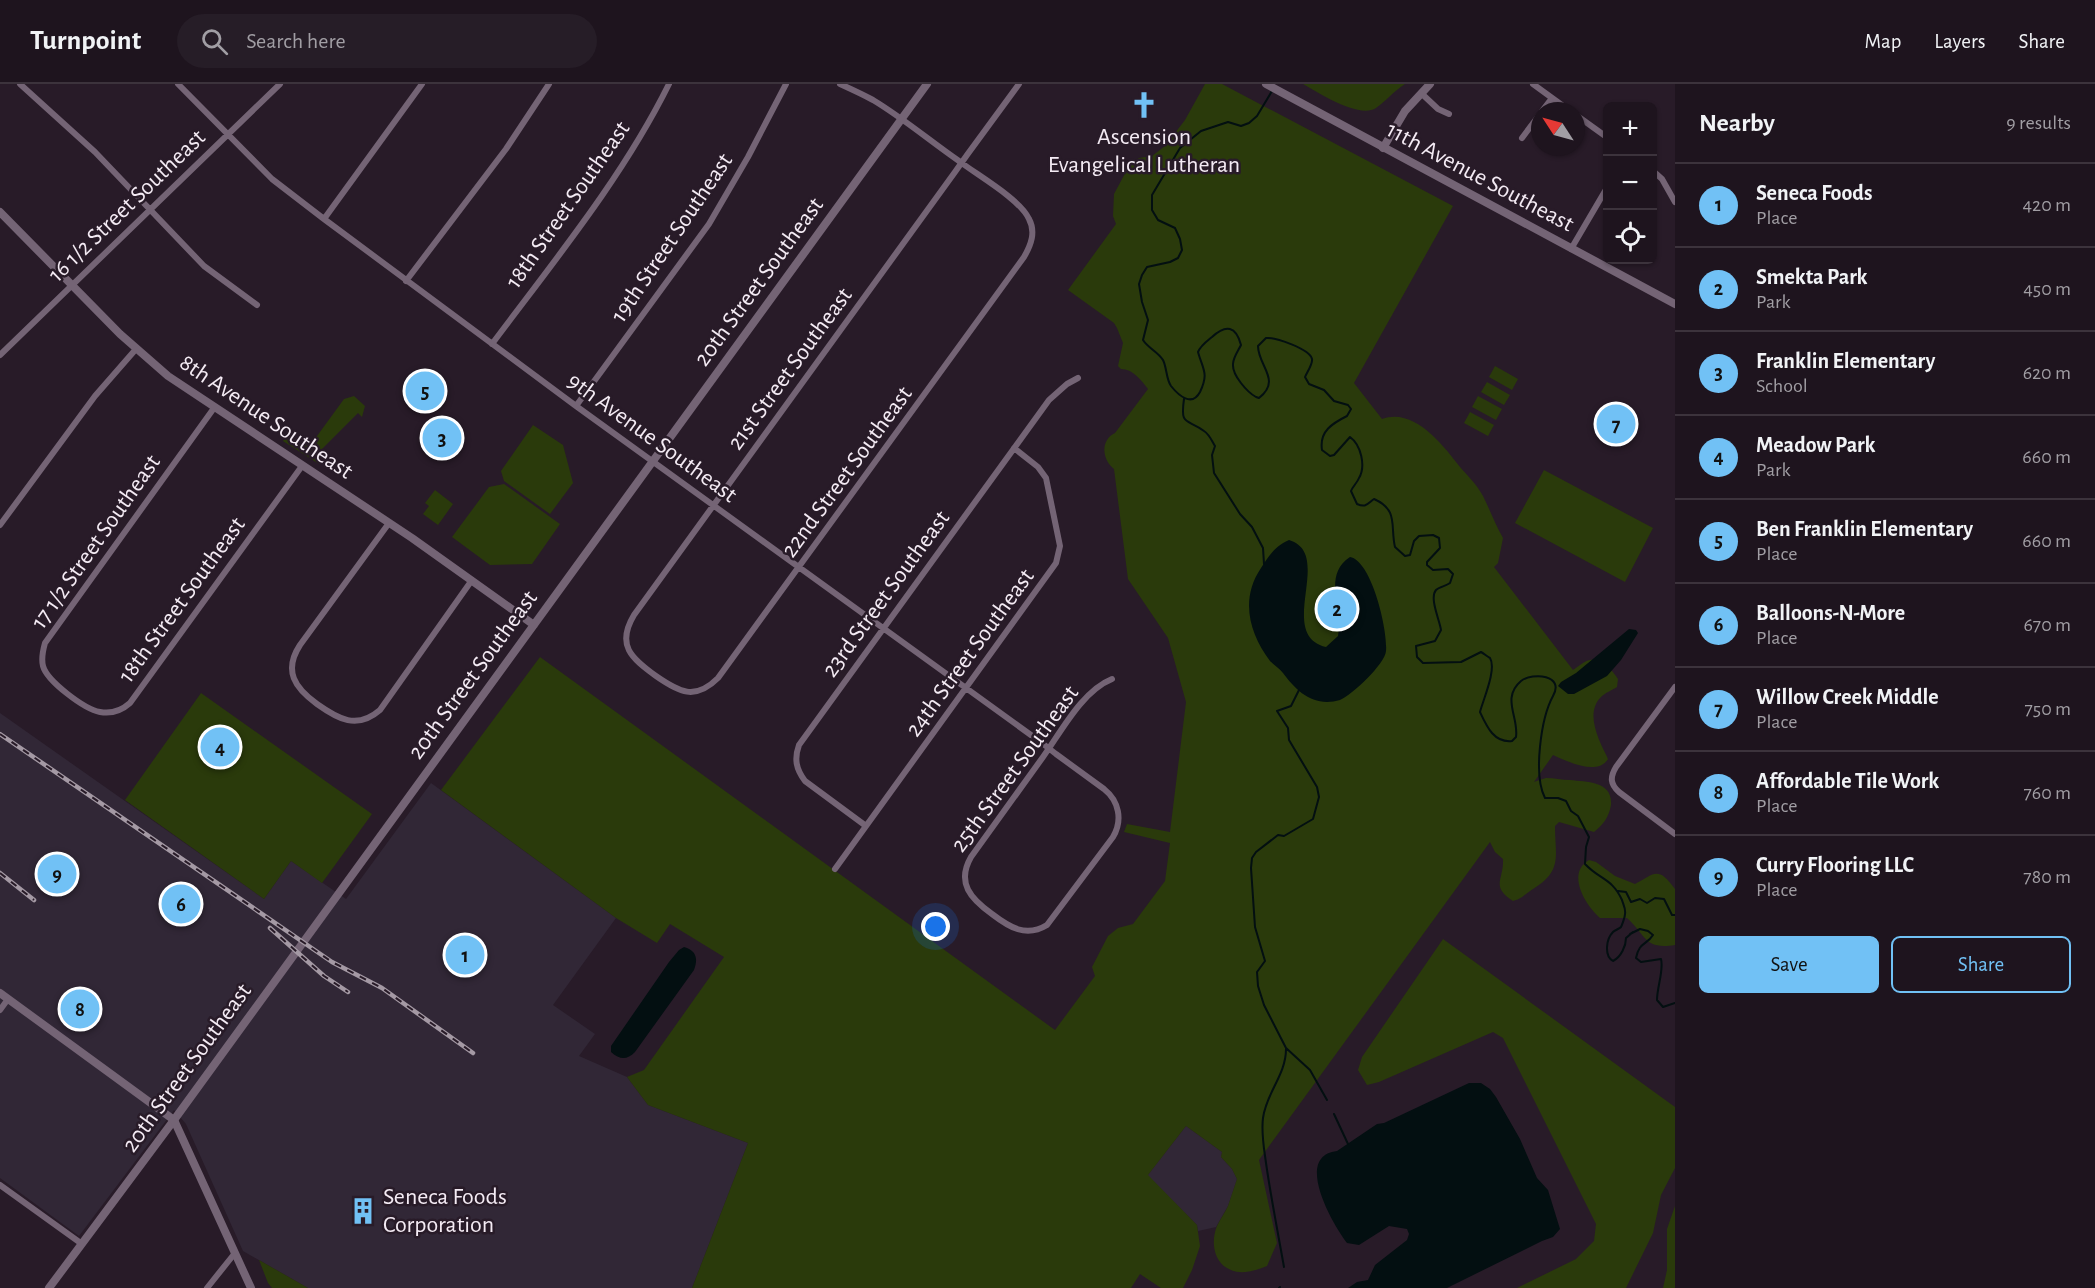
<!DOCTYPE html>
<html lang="en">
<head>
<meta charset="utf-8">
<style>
	:root { --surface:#1e141e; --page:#261d27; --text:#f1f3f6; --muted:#a19ea4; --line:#3c333c; --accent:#71c1f5 }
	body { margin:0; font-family:"Alegreya Sans",sans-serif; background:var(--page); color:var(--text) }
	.controls { position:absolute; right:18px; top:18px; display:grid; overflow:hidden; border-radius:9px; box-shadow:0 2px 4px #0004 }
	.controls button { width:54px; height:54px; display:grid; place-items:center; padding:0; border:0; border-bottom:2px solid var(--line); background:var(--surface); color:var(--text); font:30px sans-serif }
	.compass { position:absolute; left:1531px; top:18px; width:54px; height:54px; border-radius:50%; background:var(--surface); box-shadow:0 2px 4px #0004; rotate:306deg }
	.you { position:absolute; left:936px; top:843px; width:21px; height:21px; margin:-15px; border:4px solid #fff; border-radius:50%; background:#1a73e8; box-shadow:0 0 0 9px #1a73e833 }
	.badge { display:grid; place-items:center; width:39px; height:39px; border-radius:50%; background:var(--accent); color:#111; font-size:20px; font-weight:700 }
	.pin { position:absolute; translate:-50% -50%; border:3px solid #fff; box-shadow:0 2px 6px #0006 }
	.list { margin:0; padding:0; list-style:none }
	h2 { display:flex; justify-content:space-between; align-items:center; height:78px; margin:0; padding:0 24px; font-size:26px }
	h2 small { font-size:20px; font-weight:400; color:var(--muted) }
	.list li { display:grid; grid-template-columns:39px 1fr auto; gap:18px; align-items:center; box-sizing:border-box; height:84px; padding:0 24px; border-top:2px solid var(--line) }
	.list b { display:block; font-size:22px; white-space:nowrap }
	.list p { margin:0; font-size:20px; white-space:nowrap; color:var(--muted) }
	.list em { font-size:20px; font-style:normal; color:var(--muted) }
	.actions { display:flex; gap:12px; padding:18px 24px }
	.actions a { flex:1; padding:14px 0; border:2px solid var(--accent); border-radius:9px; text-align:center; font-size:21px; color:var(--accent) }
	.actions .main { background:var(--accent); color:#111 }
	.icon { flex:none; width:33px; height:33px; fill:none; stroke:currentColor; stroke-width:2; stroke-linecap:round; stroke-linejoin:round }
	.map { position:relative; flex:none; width:1675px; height:1204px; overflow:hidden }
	header { display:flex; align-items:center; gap:36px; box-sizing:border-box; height:84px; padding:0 30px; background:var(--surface); border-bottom:2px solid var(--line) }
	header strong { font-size:28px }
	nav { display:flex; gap:33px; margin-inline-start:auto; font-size:21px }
	.search { width:420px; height:54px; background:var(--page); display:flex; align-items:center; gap:15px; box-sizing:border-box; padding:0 21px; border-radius:33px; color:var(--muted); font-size:22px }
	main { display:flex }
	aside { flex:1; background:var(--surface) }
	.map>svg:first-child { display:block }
	.industrial { fill:#312736 }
	.green { fill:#2a3a0b }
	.water { fill:#030f11 }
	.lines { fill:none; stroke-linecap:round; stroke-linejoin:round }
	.stream { stroke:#030f11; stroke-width:2 }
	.minor { stroke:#746475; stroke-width:6 }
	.tertiary { stroke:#746475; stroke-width:8 }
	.secondary { stroke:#746475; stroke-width:8 }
	.rail-casing { stroke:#a499a4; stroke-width:4.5 }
	.rail { stroke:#281b28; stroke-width:2; stroke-dasharray:7; stroke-linecap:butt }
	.labels { text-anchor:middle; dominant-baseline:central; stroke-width:5; stroke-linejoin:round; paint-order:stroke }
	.poi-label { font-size:24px; fill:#f4ebf4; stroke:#281b28 }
	.street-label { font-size:24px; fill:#f4ebf4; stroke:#281b28 }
</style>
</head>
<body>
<header>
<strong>Turnpoint</strong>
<div class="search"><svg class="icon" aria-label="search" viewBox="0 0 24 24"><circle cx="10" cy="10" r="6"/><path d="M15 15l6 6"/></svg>Search here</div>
<nav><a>Map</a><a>Layers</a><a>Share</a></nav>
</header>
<main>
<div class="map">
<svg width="1675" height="1204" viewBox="0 0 1675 1204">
	<rect width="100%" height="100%" fill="#281b28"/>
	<path class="industrial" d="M0 629 264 815 291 777 346 815 431 699 616 834 553 921 595 950 579 972 627 993 648 1021 748 1059 692 1204H308L243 1167 186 1040 174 1026 79 1152 0 1094Z
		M1186 1042 1222 1068 1221 1073 1232 1085 1237 1095 1228 1122 1216 1143 1198 1147 1197 1141 1147 1092Z"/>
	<path class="green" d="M1205 0H1222L1453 122 1354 299 1382 335C1414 323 1443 361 1460 383 1468 392 1477 401 1483 412 1490 426 1495 440 1503 454L1498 479 1494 483 1573 586C1578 583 1584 577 1590 576 1602 574 1613 587 1618 595L1617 603C1612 606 1605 609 1601 613 1584 630 1600 658 1608 675 1598 692 1568 678 1553 671L1534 698C1537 697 1542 695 1546 694 1554 694 1562 696 1570 696 1587 698 1613 697 1611 721 1609 733 1603 741 1594 748L1559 738 1555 742C1555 772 1563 787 1533 805 1525 810 1522 815 1513 817 1490 802 1504 796 1503 775L1495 768 1490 758 1259 1076 1277 1159 1267 1182C1254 1187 1240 1192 1227 1184 1213 1176 1211 1156 1217 1142 1220 1135 1225 1129 1228 1122 1231 1113 1234 1104 1237 1095L1232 1085 1221 1073 1222 1068 1186 1042 1148 1091 1197 1141 1200 1162 1192 1186 1183 1204H1161L1140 1190 1131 1204H692L748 1059 648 1021 627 993 644 986 724 873 670 840 657 859 616 834 441 706 540 573 1055 946 1095 892 1092 883 1108 852 1118 844 1133 840 1165 797 1170 759 1124 748 1127 740 1170 748 1186 618 1168 554 1128 495 1114 385C1102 376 1100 356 1115 349L1148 305C1141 296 1133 285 1121 285L1118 282 1123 259 1117 244 1114 239 1068 206 1116 140 1113 132 1114 110 1129 82 1139 74 1152 72 1165 62 1185 36Z
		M1303 0H1405C1394 7 1386 17 1376 24 1359 35 1319 9 1303 0Z
		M1495 282 1518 295 1512 306 1489 293Z
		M1487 298 1510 311 1504 321 1481 308Z
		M354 312 365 322 362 333 358 329 320 367 324 372 319 380 283 357 286 352H291L309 363 344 315Z
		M1478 312 1502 325 1496 336 1472 323Z
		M1470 328 1494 341 1488 352 1464 339Z
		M533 341 563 361 573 399 550 430 504 397 501 387Z
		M1544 386 1653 444 1625 498 1515 439Z
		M504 400 560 440 532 480 490 481 452 453 489 403Z
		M435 406 453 420 438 441 423 430 429 422 425 419Z
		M201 609 372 730 322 799 291 777 264 815 125 716Z
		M1589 776 1596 778 1615 792 1635 800C1654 790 1658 781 1675 805V861C1644 866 1646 851 1627 834H1600C1585 821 1566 789 1589 776Z
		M1443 855 1675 1023V1084L1661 1111 1653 1149 1626 1204H1517L1576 1175 1594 1157 1596 1140 1503 954 1493 948 1379 998 1367 1001 1358 986 1362 973Z
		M1675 1122V1204H1663L1667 1186V1145Z
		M259 1176 308 1204H272L268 1199Z"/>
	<path class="water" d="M1289 456C1335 470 1275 550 1326 563L1338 552C1343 526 1322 491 1350 473 1372 477 1388 547 1386 567 1385 580 1352 611 1340 616 1336 617 1331 618 1327 618 1308 618 1294 604 1283 589 1280 585 1274 581 1270 577 1249 549 1240 515 1261 484 1269 472 1275 462 1289 456Z
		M1629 545 1636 546 1638 549 1621 576 1607 592 1574 610H1568L1558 602 1561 598 1576 589Z
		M684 863C697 867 698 875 694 886L635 968C627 976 620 976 611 968V962L669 878 679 866Z
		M1469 999H1481L1490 1005 1496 1013 1520 1055 1537 1094 1548 1106 1560 1145 1553 1153 1542 1157 1447 1204H1348L1357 1198 1368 1196 1375 1181 1407 1156 1409 1150 1407 1145 1389 1142 1359 1161 1347 1159C1333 1141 1293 1072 1337 1067L1377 1040 1384 1039Z"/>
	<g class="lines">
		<path class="stream" d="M1272 7 1257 32 1249 39 1241 42 1228 38 1201 47 1180 64 1152 111V126L1158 136 1175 144 1180 155 1182 166 1178 174 1170 178 1147 183 1142 191 1139 200 1142 218 1148 236 1143 256C1148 264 1158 268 1163 276 1167 284 1166 295 1171 302 1179 312 1192 323 1200 308 1209 289 1203 286 1198 268 1201 261 1206 258 1212 253 1226 240 1236 242 1241 261 1238 267 1233 274 1233 280 1232 291 1247 308 1256 313L1259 314C1282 296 1258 282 1258 262L1266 254C1275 253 1310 265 1312 275 1313 280 1307 288 1305 293L1309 300 1324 306 1334 317 1348 321 1351 325 1347 332C1333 339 1319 347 1322 366L1330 372 1334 371 1350 353C1361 361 1366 382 1359 394 1357 399 1353 402 1351 407L1357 420C1366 424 1367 420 1374 415 1399 426 1390 442 1395 463L1405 472 1410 471 1414 457 1419 452 1433 451 1439 454 1440 464 1427 478V481L1433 486 1448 485 1453 490 1450 499C1446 502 1439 503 1436 506 1429 514 1440 537 1441 546L1435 557 1416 562 1417 573 1423 579 1461 578 1481 568C1483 569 1488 573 1490 574 1497 585 1483 616 1480 628 1487 643 1494 659 1512 657L1516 653C1519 633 1501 614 1521 597 1533 588 1565 591 1553 612 1541 634 1533 691 1545 714H1558L1566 717 1571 727 1578 732 1589 753 1586 763 1585 780C1600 796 1612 794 1622 816 1623 820 1626 825 1625 830 1625 833 1622 841 1621 843 1619 845 1615 846 1613 848 1606 855 1604 872 1613 877 1621 873 1626 862 1626 854L1633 848 1630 850 1640 845 1648 847 1653 851C1647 861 1639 858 1636 874L1641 878 1661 875C1664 886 1657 903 1657 916L1663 923 1675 919
			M1184 315C1180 343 1187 334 1204 347 1209 350 1212 357 1215 362L1212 371 1214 389 1240 430 1252 443 1263 464 1264 480
			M1299 606 1291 622 1277 627 1288 644 1289 656 1317 703 1319 713 1313 735 1284 752 1278 751 1256 768 1252 774 1251 784 1255 843 1265 877 1257 888 1258 902 1264 921 1286 964 1310 986 1327 1016
			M1618 807 1626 808 1631 818 1640 815 1647 819 1655 814 1664 815 1672 831H1675
			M1334 1030 1348 1060
			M1284 1183C1278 1149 1271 1114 1266 1079 1264 1064 1261 1049 1263 1034 1266 1009 1286 991 1286 965
			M1279 1204 1280 1203"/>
		<path class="minor" d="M20 0 95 68 204 182 257 221
			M178 0 272 95 324 135 576 322 1042 659 1056 670 1104 705C1119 717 1123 736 1113 753L1047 841C1026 854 1009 843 992 830 971 815 956 799 971 773L1043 673C1061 648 1082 607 1112 595
			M840 0C851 5 862 10 873 16 903 34 930 57 959 77 977 91 1020 115 1029 135 1036 148 1031 161 1024 173L718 594C695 617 679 608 656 592 631 574 616 561 634 531L955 88 967 71 1019 0
			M1533 0 1570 27
			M1421 9 1438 25 1449 30
			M1542 27 1552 14
			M1576 31 1608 54
			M1522 54 1540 30
			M1652 86 1662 95 1675 118
			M324 135 422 0
			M1571 165 1608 102
			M406 197 506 65 549 0
			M492 260C554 177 623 93 669 0
			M0 271 280 0
			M576 322 709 140 748 73 786 0
			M214 324 45 559C43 566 41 574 43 582 47 597 84 625 100 628 111 630 121 627 130 619L302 382
			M389 439 300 561C283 587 295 604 317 620 338 635 357 646 380 626L472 496
			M0 441 95 312 136 265
			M1675 603 1616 683C1610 693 1610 700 1619 708L1675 750
			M866 742 805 697C796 685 794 675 799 661L1049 316 1067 300 1078 294
			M835 785 1056 479 1060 462 1046 394 1038 383 1014 364
			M0 926 8 915
			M0 1101 82 1160
			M207 1204 235 1169"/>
		<path class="tertiary" d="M1383 64 1405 27 1430 0
			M0 128 120 250 168 292 412 454 534 541
			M49 1204 174 1036 927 0"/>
		<path class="secondary" d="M1266 0 1675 220
			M0 909 174 1036 251 1204"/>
		<defs>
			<path id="rail" d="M0 650 332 878 382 904 473 969
				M0 789 34 816
				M270 844 324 892 348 908"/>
		</defs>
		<use href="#rail" class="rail-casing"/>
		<use href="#rail" class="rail"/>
	</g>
	<defs>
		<symbol id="church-bare" viewBox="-9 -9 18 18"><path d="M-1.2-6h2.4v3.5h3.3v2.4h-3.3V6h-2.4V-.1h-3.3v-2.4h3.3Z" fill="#71c1f5" stroke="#281b28" stroke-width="2.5" paint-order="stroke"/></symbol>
		<symbol id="building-bare" viewBox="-9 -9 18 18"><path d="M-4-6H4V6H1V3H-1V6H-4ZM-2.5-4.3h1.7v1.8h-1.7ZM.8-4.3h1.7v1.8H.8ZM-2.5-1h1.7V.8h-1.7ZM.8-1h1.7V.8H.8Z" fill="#71c1f5" stroke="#281b28" stroke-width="2.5" paint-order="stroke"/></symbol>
	</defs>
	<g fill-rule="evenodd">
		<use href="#church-bare" x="1125" y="2" width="38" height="38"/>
		<use href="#building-bare" x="344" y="1108" width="38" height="38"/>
	</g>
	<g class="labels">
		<g class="poi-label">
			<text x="1144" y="53">Ascension<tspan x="1144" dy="28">Evangelical Lutheran</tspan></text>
			<text x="383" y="1113" text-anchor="start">Seneca Foods<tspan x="383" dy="28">Corporation</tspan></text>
		</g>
		<g class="street-label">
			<text transform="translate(1480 93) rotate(28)">11th Avenue Southeast</text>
			<text transform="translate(568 121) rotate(-55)">18th Street Southeast</text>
			<text transform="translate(127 122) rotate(-44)">16 1/2 Street Southeast</text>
			<text transform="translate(672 154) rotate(-56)">19th Street Southeast</text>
			<text transform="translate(759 198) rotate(-54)">20th Street Southeast</text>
			<text transform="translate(790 285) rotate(-54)">21st Street Southeast</text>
			<text transform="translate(266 333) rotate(34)">8th Avenue Southeast</text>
			<text transform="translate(652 354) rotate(36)">9th Avenue Southeast</text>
			<text transform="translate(847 388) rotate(-54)">22nd Street Southeast</text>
			<text transform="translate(96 458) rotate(-55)">17 1/2 Street Southeast</text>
			<text transform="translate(886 510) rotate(-54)">23rd Street Southeast</text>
			<text transform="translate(182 516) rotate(-54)">18th Street Southeast</text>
			<text transform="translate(970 569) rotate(-54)">24th Street Southeast</text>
			<text transform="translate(473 591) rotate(-54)">20th Street Southeast</text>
			<text transform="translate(1015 685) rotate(-54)">25th Street Southeast</text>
			<text transform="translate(187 984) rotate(-54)">20th Street Southeast</text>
		</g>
	</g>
</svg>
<div class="controls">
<button>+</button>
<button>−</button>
<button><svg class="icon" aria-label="locate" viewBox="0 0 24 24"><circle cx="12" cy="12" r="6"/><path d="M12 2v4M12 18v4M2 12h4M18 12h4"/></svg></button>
</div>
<svg class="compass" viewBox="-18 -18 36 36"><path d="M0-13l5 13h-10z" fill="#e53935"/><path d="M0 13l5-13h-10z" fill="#a19ea4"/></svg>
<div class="you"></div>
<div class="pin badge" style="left:465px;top:871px">1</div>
<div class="pin badge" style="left:1337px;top:525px">2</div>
<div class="pin badge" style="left:442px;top:354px">3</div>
<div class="pin badge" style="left:220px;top:663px">4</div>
<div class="pin badge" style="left:425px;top:307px">5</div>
<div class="pin badge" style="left:181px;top:820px">6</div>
<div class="pin badge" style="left:1616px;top:340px">7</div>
<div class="pin badge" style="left:80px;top:925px">8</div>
<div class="pin badge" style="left:57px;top:790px">9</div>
</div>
<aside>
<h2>Nearby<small>9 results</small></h2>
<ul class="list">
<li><span class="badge">1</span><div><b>Seneca Foods</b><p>Place</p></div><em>420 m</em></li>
<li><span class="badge">2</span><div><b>Smekta Park</b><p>Park</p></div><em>450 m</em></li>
<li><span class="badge">3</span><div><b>Franklin Elementary</b><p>School</p></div><em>620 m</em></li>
<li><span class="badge">4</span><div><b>Meadow Park</b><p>Park</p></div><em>660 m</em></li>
<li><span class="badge">5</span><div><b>Ben Franklin Elementary</b><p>Place</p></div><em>660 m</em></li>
<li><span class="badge">6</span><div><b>Balloons-N-More</b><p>Place</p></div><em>670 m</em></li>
<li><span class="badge">7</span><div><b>Willow Creek Middle</b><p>Place</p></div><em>750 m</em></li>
<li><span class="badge">8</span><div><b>Affordable Tile Work</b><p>Place</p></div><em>760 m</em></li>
<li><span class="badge">9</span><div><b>Curry Flooring LLC</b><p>Place</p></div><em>780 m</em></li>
</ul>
<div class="actions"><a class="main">Save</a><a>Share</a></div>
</aside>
</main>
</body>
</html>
